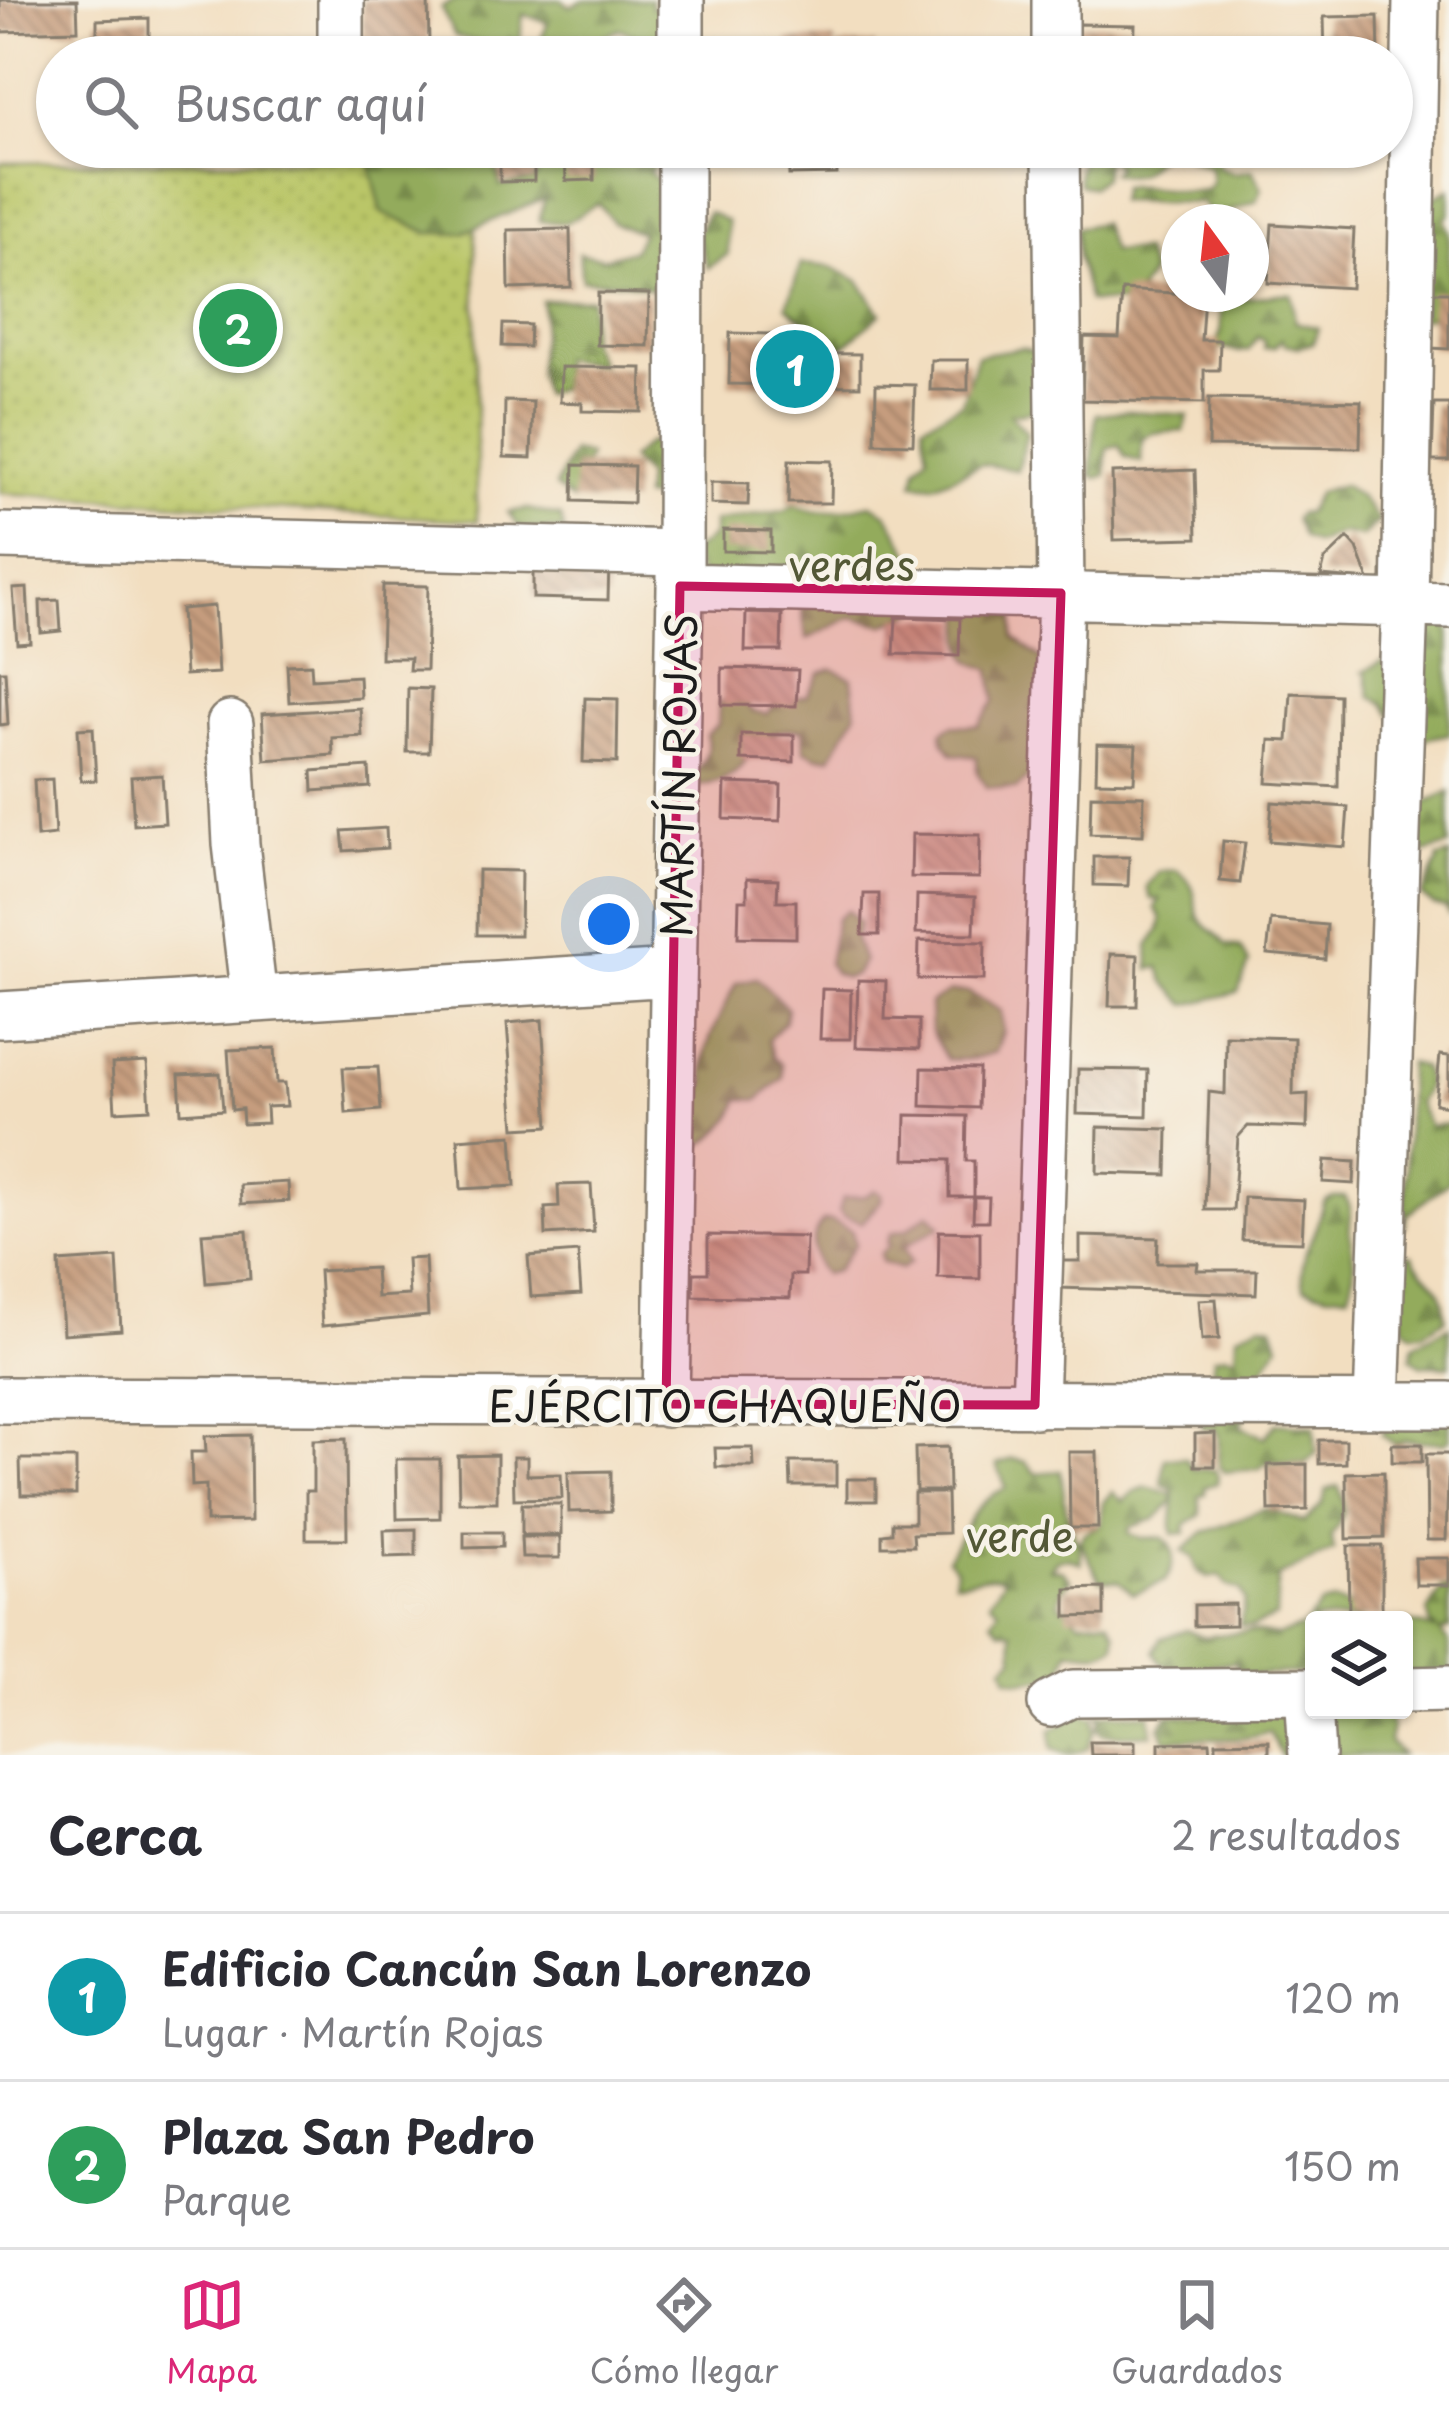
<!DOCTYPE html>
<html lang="es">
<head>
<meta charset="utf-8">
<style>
	:root { --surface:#fff; --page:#f7f7f7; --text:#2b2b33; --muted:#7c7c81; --line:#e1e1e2; --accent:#db2777 }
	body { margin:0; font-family:"Playpen Sans",sans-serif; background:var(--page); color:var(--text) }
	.controls { position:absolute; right:36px; bottom:36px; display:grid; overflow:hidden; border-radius:12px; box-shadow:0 3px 9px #0004 }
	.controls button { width:108px; height:108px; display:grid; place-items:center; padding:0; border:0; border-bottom:3px solid var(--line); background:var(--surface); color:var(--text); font:60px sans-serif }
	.compass { position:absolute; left:1161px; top:204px; width:108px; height:108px; border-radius:50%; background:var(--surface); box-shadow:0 3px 9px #0004; rotate:345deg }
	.you { position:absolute; left:609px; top:924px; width:42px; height:42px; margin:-30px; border:9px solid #fff; border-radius:50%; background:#1a73e8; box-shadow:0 0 0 18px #1a73e833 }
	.badge { display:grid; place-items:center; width:78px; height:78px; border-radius:50%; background:var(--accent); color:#fff; font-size:39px; font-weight:700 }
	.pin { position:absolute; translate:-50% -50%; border:6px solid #fff; box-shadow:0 3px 12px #0006 }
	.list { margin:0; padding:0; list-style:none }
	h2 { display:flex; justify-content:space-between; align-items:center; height:156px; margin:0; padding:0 48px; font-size:51px }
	h2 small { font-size:39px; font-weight:400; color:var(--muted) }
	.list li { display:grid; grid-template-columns:78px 1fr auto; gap:36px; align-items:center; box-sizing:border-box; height:168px; padding:0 48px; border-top:3px solid var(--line) }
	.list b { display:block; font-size:45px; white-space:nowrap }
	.list p { margin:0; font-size:39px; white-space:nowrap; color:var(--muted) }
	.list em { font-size:39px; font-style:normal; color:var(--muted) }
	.icon { flex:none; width:66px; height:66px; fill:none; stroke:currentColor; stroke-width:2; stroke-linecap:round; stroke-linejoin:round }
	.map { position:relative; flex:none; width:1449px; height:1755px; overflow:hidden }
	.search { position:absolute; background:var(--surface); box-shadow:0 3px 9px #0004; left:36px; right:36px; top:36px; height:132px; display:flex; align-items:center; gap:30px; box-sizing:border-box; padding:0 42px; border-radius:66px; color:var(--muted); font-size:45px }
	.sheet { height:492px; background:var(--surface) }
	nav { display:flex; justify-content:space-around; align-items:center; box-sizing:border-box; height:168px; border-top:3px solid var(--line); background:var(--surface); font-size:33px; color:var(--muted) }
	nav a { display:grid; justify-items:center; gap:6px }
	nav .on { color:var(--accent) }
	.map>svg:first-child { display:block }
	.grass { fill:url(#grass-dots); stroke:#6b7142; stroke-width:3 }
	.forest { fill:url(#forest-firs); stroke:#58643c; stroke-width:3 }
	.building { fill:url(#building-back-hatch) }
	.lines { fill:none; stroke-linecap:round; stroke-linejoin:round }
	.minor-casing { stroke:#877d6e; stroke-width:50 }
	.minor { stroke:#fff; stroke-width:45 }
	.marked { fill:#c2185b; fill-opacity:0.2; stroke:#c2185b; stroke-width:9; stroke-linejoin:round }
	.labels { text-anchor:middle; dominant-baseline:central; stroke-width:9; stroke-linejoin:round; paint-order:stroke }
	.park-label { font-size:42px; fill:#535836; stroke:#f7f3e8 }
	.street-label { font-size:42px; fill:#1c1c1c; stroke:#f7f3e8 }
</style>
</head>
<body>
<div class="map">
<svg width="1449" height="1755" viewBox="0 0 1449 1755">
	<defs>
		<pattern id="grass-dots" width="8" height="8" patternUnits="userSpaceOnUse" patternTransform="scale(3)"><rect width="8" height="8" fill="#bac667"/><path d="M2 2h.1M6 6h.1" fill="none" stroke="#9faa59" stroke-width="1.8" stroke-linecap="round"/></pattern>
		<pattern id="forest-firs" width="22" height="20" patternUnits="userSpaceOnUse" patternTransform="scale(3)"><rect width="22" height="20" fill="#93ab5c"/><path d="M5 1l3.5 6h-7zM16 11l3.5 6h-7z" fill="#778a4b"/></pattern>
		<pattern id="building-back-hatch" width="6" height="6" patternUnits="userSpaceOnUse" patternTransform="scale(3)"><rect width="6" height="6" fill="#c69d7e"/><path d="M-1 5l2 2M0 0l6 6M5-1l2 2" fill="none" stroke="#a07f66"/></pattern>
	</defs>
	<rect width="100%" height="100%" fill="#f7f3e8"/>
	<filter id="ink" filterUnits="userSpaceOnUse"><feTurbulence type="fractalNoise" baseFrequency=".00833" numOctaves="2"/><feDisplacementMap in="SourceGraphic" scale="24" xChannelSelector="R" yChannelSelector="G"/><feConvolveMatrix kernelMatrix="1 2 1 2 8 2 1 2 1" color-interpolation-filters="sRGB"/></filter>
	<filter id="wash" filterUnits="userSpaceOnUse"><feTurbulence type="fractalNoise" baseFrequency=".004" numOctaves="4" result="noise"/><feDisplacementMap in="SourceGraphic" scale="48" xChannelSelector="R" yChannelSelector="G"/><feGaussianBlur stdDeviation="2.7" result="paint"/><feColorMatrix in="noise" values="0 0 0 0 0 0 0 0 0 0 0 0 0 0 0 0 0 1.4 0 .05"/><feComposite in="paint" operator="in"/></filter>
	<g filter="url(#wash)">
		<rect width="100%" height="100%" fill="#f2dec0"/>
		<path class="grass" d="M475 158 477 521 0 493V163Z"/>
		<path class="forest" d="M455 0H562L570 6 585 0H651V7L691 13 681 57H638L643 38 620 29 600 39 596 57H540L537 48 548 23 523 14 520 40 498 47 455 36 441 8Z
			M375 147H473L495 161 500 186 534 181 543 164 527 147H671L649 172 668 189 678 249 657 290 623 282 582 280 579 253 605 258 633 250 642 233 613 222 598 203 565 223 539 221 545 198 463 233H430L382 213 368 156Z
			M1089 147H1159V154C1143 173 1136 180 1111 173L1117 166 1106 157 1103 177 1091 187 1079 184C1076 169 1080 159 1089 147Z
			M1199 147 1216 154 1219 167 1235 173 1252 170 1262 188 1257 201 1220 215 1210 214 1202 203 1118 201 1121 187C1152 182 1179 197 1208 189L1212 182 1210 167 1188 157Z
			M1449 189V215L1444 219 1449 233V312L1421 318 1431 199Z
			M708 212 727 221 728 254 708 268 697 234Z
			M1101 223 1112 252 1143 250 1151 273 1131 303 1089 302 1078 260 1076 228Z
			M801 264 831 267 859 281 881 313 840 350 787 306Z
			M1279 294H1291L1295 322 1318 328 1313 343 1299 347 1284 344 1282 339 1274 347 1264 348V341L1258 337 1249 350 1239 352 1215 347 1221 332V305L1233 300Z
			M591 298 589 342 600 364 561 359V388L543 395C530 360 547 336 542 301Z
			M1021 348 1050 356 1033 411 1010 414 1027 433 1017 470 982 464 934 485 914 483 917 467 928 454 923 424 962 403 977 355Z
			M1127 411 1188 415 1184 431 1152 433 1142 440 1141 462 1125 457 1119 445 1107 448 1106 475 1098 478 1091 475 1096 414Z
			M649 442 670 446 672 498H643L645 476 630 459Z
			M572 452 588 455 573 501 555 487Z
			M1343 485 1360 497 1379 521 1362 537 1341 533 1316 544 1303 538 1294 519 1298 513 1307 512 1318 492Z
			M871 504 887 513 917 565V611L884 625 852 617 807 639 797 584H704L691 553 713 536V522L784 511 795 505C820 518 845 509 871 504Z
			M528 509 561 517 564 531 519 527 508 512Z
			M963 607 1015 614 1014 638 1044 661 1033 773 1016 789 986 787 977 772V757L953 754 943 741 942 732 952 725 978 726 995 701 991 670C984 666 976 666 971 661 957 649 967 623 963 607Z
			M1449 610V734L1409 742 1383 703 1371 697 1366 673 1363 672 1389 658 1392 645Z
			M833 669 852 678 856 714 831 757H819L804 750 803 730C769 726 759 741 742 766 733 778 714 784 699 786L692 774C704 764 711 751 706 735L718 725 719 702 742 700 752 711 767 714 779 701 807 696 820 673Z
			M1449 792V846L1405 858 1411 805 1426 803Z
			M1449 855V916L1446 908 1433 905 1422 896 1439 859H1436Z
			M1176 870C1203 887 1189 904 1203 923 1210 932 1219 933 1225 944L1240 947 1249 963 1238 992 1187 1005 1164 981 1160 967 1150 969 1149 946 1160 930 1162 919 1155 908 1160 899H1151L1147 887 1159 872Z
			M847 910 859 923 855 940 863 961 855 975 845 978 834 973 828 964 836 919Z
			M757 978 787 1008 785 1021 768 1040 774 1057 782 1064 783 1078 758 1100 740 1099C736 1117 712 1144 694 1147L688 1142 690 1111 706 1082C697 1052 723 1011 736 983Z
			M950 992H968L1001 1011 1003 1032 996 1052 973 1059 947 1060 931 1032 930 1003Z
			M1408 1063 1422 1067C1429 1082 1428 1090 1417 1102L1429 1126 1449 1124V1181L1407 1215 1405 1228Z
			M875 1190 882 1194 881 1201 862 1223 843 1216 839 1211 843 1198 865 1196Z
			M1333 1197H1345C1356 1214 1348 1218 1350 1235 1353 1257 1357 1270 1349 1293L1328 1294 1304 1287C1296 1256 1318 1233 1324 1202Z
			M929 1213 941 1226 904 1247 911 1262 901 1269 882 1262 880 1254 890 1245 887 1243 891 1233 907 1229Z
			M824 1221H833L852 1231 855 1244 836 1271 824 1274C810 1260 809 1234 824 1221Z
			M1405 1255H1412C1419 1270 1429 1275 1438 1288 1444 1297 1443 1308 1446 1318L1423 1333 1413 1334 1403 1325 1399 1259Z
			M1261 1323 1273 1325 1279 1344 1261 1372 1269 1383 1240 1425 1264 1438 1276 1423 1314 1426 1316 1453 1307 1462H1268L1258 1469 1225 1472C1212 1462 1224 1443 1216 1429H1203C1196 1389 1212 1389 1214 1357L1227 1354 1236 1357 1237 1335Z
			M1449 1326V1366L1422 1365 1411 1358 1414 1345Z
			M1449 1403V1440L1444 1443 1406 1440 1394 1444 1382 1435 1389 1424Z
			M1165 1458H1186L1193 1469 1215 1470 1218 1476 1217 1483 1205 1487V1494L1199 1496 1201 1515 1185 1526 1186 1533 1173 1534C1169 1517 1177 1507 1173 1490L1162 1484Z
			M1013 1459 1026 1462 1035 1473 1061 1471 1066 1511 1080 1549 1081 1563 1069 1558 1057 1560 1050 1569 1062 1570 1071 1580 1062 1589 1059 1603 1079 1621 1108 1620 1116 1632V1645C1098 1657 1089 1651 1069 1650L1060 1676 1021 1681 1008 1678 1004 1666 1014 1657 1013 1631 1001 1630 992 1620 999 1609 990 1601 1004 1578C986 1572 972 1582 954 1581L956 1568 947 1558C967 1530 969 1504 1006 1488L997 1464Z
			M1338 1486C1348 1505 1343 1519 1331 1536L1334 1550 1278 1577 1276 1617 1252 1627 1240 1626 1245 1601 1240 1590 1227 1586 1220 1576 1207 1578 1197 1571 1193 1557 1182 1551 1203 1533 1265 1509 1304 1522 1323 1503 1326 1490Z
			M1146 1487 1172 1494 1173 1501 1155 1519 1130 1527 1129 1533 1142 1539 1164 1538C1178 1548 1174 1568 1165 1581L1133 1594 1119 1581 1100 1580 1080 1541 1083 1534 1101 1525 1104 1502 1113 1492 1123 1502 1133 1492Z
			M1449 1588V1629L1440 1631 1449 1644V1683L1404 1680V1621L1437 1630 1430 1624 1428 1612 1442 1589Z
			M1334 1602 1346 1605 1359 1620H1314V1673L1237 1675 1236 1662 1171 1669 1160 1662 1155 1651 1161 1638 1187 1630 1204 1637 1250 1631 1277 1636 1303 1627 1321 1605Z
			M1224 1710H1384L1392 1728 1389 1741 1401 1755H1281L1269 1732C1235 1745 1200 1735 1166 1740L1160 1727 1168 1714 1196 1717Z
			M1082 1714 1093 1718 1094 1731 1087 1749 1069 1755 1052 1749 1051 1730Z
			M1094 1714H1150L1152 1734C1134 1736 1120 1735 1102 1734L1097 1729 1100 1717Z"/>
		<g id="blocks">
			<path class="building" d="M0 0H77L78 30 0 32Z
				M362 0H428L429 44 363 45Z
				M1378 16 1379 57H1325L1324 17Z
				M149 18V40L97 41V20Z
				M1078 24 1135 25 1134 57H1077Z
				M1253 37 1305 40 1304 57H1252Z
				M835 39V57H787V40Z
				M875 44V57H838V45Z
				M788 147H837V174L789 175Z
				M534 152V181L500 182V153Z
				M594 153V180L566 181 565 154Z
				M1272 224 1354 229 1351 288 1268 283Z
				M570 229 571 287 509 289 508 230Z
				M1122 290 1204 295 1201 340H1220L1219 370H1204V403L1082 400 1084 337 1119 338Z
				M1431 292H1449V349L1430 348Z
				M598 293 649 294 648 346 597 345Z
				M503 324 530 325 529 347 502 346Z
				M730 333 770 334V353L860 354V386L729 384Z
				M931 360H968V390H930Z
				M561 367 642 368 641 412 582 411V403L560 402Z
				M876 384 915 385 913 444 875 443Z
				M1209 398 1361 401 1360 448 1208 446Z
				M505 401 533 402 531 458 504 457Z
				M1434 404H1449V461H1432Z
				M789 460 832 461 831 503H788Z
				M574 465 634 466 633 503 573 501Z
				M1195 470 1197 538 1114 540 1112 473Z
				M711 482 749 483 748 505 711 504Z
				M723 530 771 531V552L723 551Z
				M1348 538 1357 548 1369 580 1321 576 1325 560Z
				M533 559 609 561 608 600 533 598Z
				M383 585 428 586 426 670H409L410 658H381Z
				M27 588 30 642 17 643 13 589Z
				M59 600 61 631 41 633 40 601Z
				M214 606 218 673 185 675 181 609Z
				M746 613 782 614 781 651H745Z
				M896 617 960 619 959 656 894 654Z
				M311 664 312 679 359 676 360 697 289 702 287 665Z
				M722 668 798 670 796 706 722 705Z
				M0 671H5L8 724 0 725Z
				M408 688 431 689 429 752H407Z
				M1291 693 1339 695 1338 787 1267 783 1270 740 1288 741Z
				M585 698 618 699 617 763 583 762Z
				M360 708 362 736 332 738 333 755 265 760 262 714Z
				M93 728 96 780 81 781 78 729Z
				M741 734 794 735V762L741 760Z
				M1097 744 1136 745 1134 782 1096 781Z
				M369 767 370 787 313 791 312 771Z
				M162 775 165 823 134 825 131 777Z
				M52 779 55 835 37 837 34 780Z
				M725 783 781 785 780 821 724 819Z
				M1091 795 1144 796 1143 835 1090 834Z
				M1272 802 1348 807 1345 847 1269 841Z
				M386 828 387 848 344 851 342 831Z
				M912 834 980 835 979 878 911 877Z
				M1223 841 1245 843 1240 883 1220 881Z
				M1094 857H1129L1128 886 1094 885Z
				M478 870 521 871 520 935H477Z
				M747 878 778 879 777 901H796V938L738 937 739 900H747Z
				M864 894H879V935H862Z
				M917 895 975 897 974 934 916 933Z
				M1271 920 1327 925 1325 959 1267 954Z
				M919 941 985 942 984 980 918 979Z
				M1111 954 1138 955 1137 1006H1109Z
				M858 980 886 981 885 1019 919 1020V1049L856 1047Z
				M822 989 851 990 850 1039H820Z
				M542 1020 549 1126 515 1128 507 1023Z
				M1226 1036 1294 1038 1293 1095 1308 1094 1307 1128 1248 1126 1238 1137 1233 1210H1205L1209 1092 1225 1094Z
				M275 1048 277 1083H285L287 1106 266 1107 267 1123 243 1124 242 1109 232 1110 228 1050Z
				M1440 1055 1449 1056V1106L1435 1104Z
				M147 1062 150 1109 115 1111 112 1064Z
				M378 1067 381 1110 346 1113 343 1068Z
				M922 1068 979 1069 978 1108 921 1106Z
				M1078 1069 1148 1070 1147 1116 1077 1114Z
				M220 1073 223 1110 181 1113 179 1075Z
				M906 1115 967 1116 966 1161H974V1197H950V1160L905 1159Z
				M1098 1127 1168 1129 1167 1175 1097 1173Z
				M512 1135 515 1186 461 1189 458 1139Z
				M1325 1160 1355 1162 1354 1184 1323 1182Z
				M288 1182 289 1201 241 1204 240 1185Z
				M591 1184 594 1232 546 1235 545 1208 559 1207 558 1185Z
				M974 1197H989L988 1221H973Z
				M1244 1197 1304 1200 1302 1242 1242 1240Z
				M247 1230 250 1279 206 1283 202 1233Z
				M939 1231 980 1232V1279L938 1278Z
				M708 1235 806 1237 805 1275H791L790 1298 693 1296 694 1273H708Z
				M1080 1236 1158 1238 1157 1263H1198L1197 1270H1257L1256 1294 1059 1288 1060 1261H1080Z
				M578 1252 581 1294 531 1297 528 1256Z
				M117 1258 121 1330 63 1334 59 1262Z
				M425 1258 428 1316 322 1326 319 1271 375 1268 377 1297 409 1295 407 1259Z
				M1216 1299 1219 1339 1202 1340 1199 1300Z
				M1215 1433V1466H1195V1434Z
				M250 1435 251 1521 206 1522V1485L192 1486 191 1452H206L205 1436Z
				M346 1439 347 1539H306V1491H313V1440Z
				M1319 1440H1346V1463L1319 1464Z
				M1392 1444H1422V1462H1392Z
				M948 1447 949 1491H916L915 1448Z
				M715 1448H753L754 1467H716Z
				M1069 1452H1097L1098 1528H1070Z
				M1426 1454H1449L1446 1540H1427Z
				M497 1455V1502H459L458 1456Z
				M513 1457H527V1475L561 1474 562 1498 514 1499Z
				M20 1459H76V1495H21Z
				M396 1459H440V1518L397 1519Z
				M790 1462H836V1486H791Z
				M1307 1464V1510L1269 1511 1268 1465Z
				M611 1471V1511L569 1512 568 1472Z
				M1384 1472V1538L1347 1539 1346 1473Z
				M847 1479H876V1501H847Z
				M914 1493H947L948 1533 913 1534 914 1546H882V1534L892 1533V1523H914Z
				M522 1504H561V1535H522Z
				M416 1529V1556L385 1557 384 1530Z
				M464 1532H502V1547L464 1548Z
				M521 1537H560V1558H522Z
				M1348 1546H1382V1617L1349 1618Z
				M1415 1558H1449V1585H1416Z
				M1104 1588V1616L1066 1617V1589Z
				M1235 1604V1625L1194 1626V1605Z
				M1269 1741V1755H1216V1742Z
				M1090 1742H1135V1755H1091Z
				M1210 1742 1211 1755H1159V1743Z"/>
		</g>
	</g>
	<g filter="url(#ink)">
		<use href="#blocks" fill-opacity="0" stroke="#877d6e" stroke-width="3"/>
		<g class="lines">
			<defs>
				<path id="minor" d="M341 0V57
					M1055 0V57
					M681 57V0
					M0 536 680 553
					M680 586 1449 605
					M230 724 236 844 254 999
					M0 1015 673 973
					M0 1400 1449 1405
					M666 1404 680 586 681 147
					M1035 1405 1061 593 1056 147
					M1377 1405 1405 604 1416 0
					M1404 1690 1449 1689
					M1308 1691 1312 1755
					M1051 1704 1073 1693 1314 1691"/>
			</defs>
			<use href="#minor" class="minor-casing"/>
			<use href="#minor" class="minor"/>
		</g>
	</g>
	<path class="marked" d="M680 586 1061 593 1035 1405 666 1404Z"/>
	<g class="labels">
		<g class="park-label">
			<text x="852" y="563">verdes</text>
			<text x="1020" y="1534">verde</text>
		</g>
		<g class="street-label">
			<text transform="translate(677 775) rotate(-89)">MARTÍN ROJAS</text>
			<text x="725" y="1404">EJÉRCITO CHAQUEÑO</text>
		</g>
	</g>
</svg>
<div class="controls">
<button><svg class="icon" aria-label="layers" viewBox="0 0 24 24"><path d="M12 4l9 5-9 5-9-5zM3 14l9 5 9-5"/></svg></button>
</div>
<svg class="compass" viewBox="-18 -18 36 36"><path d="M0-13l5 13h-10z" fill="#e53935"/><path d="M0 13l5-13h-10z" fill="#7c7c81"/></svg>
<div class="you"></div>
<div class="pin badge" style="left:795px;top:369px;background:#0f9aa8">1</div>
<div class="pin badge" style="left:238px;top:328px;background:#2e9e5b">2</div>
<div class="search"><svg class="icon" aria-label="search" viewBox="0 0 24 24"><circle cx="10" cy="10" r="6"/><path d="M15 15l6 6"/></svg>Buscar aquí</div>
</div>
<section class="sheet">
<h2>Cerca<small>2 resultados</small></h2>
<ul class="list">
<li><span class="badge" style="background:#0f9aa8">1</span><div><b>Edificio Cancún San Lorenzo</b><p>Lugar · Martín Rojas</p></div><em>120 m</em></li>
<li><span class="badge" style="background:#2e9e5b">2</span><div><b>Plaza San Pedro</b><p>Parque</p></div><em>150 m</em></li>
</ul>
</section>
<nav>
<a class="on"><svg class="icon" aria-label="map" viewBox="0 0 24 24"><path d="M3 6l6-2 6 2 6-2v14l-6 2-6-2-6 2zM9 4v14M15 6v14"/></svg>Mapa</a>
<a><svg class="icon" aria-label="directions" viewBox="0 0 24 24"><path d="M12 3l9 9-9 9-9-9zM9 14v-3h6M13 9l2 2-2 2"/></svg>Cómo llegar</a>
<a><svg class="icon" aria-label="saved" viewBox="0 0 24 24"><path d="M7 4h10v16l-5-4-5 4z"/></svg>Guardados</a>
</nav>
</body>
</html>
